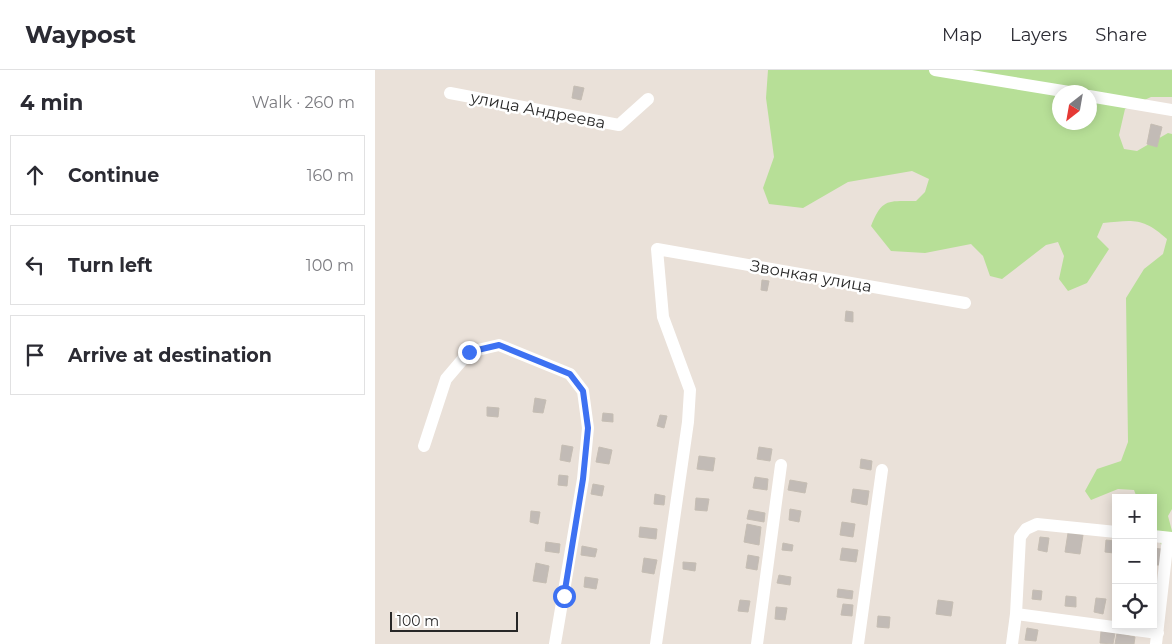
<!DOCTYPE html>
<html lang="en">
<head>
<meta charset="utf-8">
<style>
	:root { --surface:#fff; --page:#f2f2f3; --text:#2b2b33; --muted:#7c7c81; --line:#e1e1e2 }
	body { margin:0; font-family:Montserrat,sans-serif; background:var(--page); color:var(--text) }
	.controls { position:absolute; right:15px; bottom:15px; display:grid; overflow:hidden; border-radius:0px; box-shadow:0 2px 12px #0003 }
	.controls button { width:45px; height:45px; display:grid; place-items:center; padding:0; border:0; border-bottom:1px solid var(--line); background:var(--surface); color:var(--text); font:25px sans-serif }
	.compass { position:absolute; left:677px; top:15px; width:45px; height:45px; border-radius:50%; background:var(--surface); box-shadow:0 2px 12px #0003; rotate:211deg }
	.scale { position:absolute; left:15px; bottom:12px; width:128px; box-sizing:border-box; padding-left:5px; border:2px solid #272727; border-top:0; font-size:14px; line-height:18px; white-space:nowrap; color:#272727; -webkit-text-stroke:4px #fff; paint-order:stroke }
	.stop { position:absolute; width:15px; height:15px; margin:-11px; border:4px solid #3d71f2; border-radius:50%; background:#fff }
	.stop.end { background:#3d71f2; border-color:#fff; box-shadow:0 1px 5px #0008 }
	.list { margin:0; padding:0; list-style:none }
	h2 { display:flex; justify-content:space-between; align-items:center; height:65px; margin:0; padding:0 20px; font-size:21px }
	h2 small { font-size:16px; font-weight:400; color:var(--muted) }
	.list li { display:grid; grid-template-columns:32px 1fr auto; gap:15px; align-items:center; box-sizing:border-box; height:80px; margin:0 10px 10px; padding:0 10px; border:1px solid var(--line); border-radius:0px }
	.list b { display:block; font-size:19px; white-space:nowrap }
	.list em { font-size:16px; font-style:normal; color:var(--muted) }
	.icon { flex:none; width:28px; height:28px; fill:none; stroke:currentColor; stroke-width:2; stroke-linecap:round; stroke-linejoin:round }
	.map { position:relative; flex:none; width:797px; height:574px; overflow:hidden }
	header { display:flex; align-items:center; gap:30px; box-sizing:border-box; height:70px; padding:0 25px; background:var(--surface); border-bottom:1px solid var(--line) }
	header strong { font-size:24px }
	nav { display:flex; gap:28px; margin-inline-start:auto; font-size:18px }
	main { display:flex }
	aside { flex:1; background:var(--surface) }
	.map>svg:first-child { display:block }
	.green { fill:#b7df97; fill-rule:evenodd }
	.building { fill:#c2bbb6; stroke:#c5bdb3 }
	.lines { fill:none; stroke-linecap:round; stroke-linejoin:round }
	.minor { stroke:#fff; stroke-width:12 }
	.route { stroke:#3d71f2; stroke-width:6 }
	.labels { text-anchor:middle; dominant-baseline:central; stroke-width:5; stroke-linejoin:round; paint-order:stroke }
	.street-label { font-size:16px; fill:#272727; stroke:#fff }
</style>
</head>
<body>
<header>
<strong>Waypost</strong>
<nav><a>Map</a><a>Layers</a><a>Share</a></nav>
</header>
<main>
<aside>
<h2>4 min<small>Walk · 260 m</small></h2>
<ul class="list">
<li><svg class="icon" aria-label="ahead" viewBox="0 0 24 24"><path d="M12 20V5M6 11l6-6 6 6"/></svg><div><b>Continue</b></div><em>160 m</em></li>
<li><svg class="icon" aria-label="left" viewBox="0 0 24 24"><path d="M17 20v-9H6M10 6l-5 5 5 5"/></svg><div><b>Turn left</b></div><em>100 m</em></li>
<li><svg class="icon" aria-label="arrive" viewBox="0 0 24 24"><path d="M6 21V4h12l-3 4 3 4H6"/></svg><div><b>Arrive at destination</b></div></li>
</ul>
</aside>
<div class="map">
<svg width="797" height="574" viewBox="0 0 797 574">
	<rect width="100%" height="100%" fill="#eae1d9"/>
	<path class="green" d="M393 0H797V27H776L750 39 744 65 749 79 762 81 793 63 797 64V439L793 446 797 461V483H792L778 462V428H762L759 420 743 419 716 430 710 421 722 399 746 391 753 372 751 228 769 199 788 184 792 169C768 147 758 150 728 153L722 167 734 179 712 213 693 221 684 209 689 186 683 172 671 175 627 209 615 206 608 186 596 174 550 183 516 181 496 156C507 128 513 131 541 131L550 122 554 109 537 101 473 112 428 138 394 134 388 118 399 87 391 28ZM684 22H714V52H684Z"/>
	<path class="building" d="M199 16 209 18 206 30 197 28Z
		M776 54 787 57 782 77 772 74Z
		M387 210 394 211 392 221 386 220Z
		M471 241 478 242V252L470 251Z
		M160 328 171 330 168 343 158 342Z
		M112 337 124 338 123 347 112 346Z
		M228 343 238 344V352L227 351Z
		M285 345 292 346 289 358 282 356Z
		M187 375 198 377 195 392 185 390Z
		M224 377 237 380 234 394 221 392Z
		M384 377 397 379 395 391 382 389Z
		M324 386 340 388 338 401 322 399Z
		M486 389 497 391 496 400 485 398Z
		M184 405 193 406 192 416 183 415Z
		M380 407 393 409 392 420 378 418Z
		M415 410 432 413 430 423 413 420Z
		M218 414 229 416 227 426 216 424Z
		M478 419 494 421 492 435 476 432Z
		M280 424 290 426 289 435 279 434Z
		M321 428 334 429 332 441 320 440Z
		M415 439 426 441 424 452 414 450Z
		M374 440 390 443 389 452 372 449Z
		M156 441 165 442 163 454 155 452Z
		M467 452 480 454 478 467 465 465Z
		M372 454 386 457 384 475 369 472Z
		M265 457 282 459 281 469 264 467Z
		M693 463 708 465 705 484 690 482Z
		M665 467 674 468 672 482 663 480Z
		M731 470 740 471 739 483 730 482Z
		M171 472 185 474 184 483 170 481Z
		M408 473 418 475 417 481 407 480Z
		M207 476 222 479 220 487 206 485Z
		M467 478 483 480 481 492 465 490Z
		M778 478 786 479 785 495H778Z
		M373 485 384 487 382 500 371 498Z
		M269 488 282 490 279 504 267 502Z
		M308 492 321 493 320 501 308 499Z
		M161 493 174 496 171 513 158 511Z
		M404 505 416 507 415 515 402 513Z
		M210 507 223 509 221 519 209 517Z
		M463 519 478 521 477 529 462 527Z
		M658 520 667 521 666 530 657 529Z
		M691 526 701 527V537L690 536Z
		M721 528 731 529 728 544 719 542Z
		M365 530 375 531 373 542 363 541Z
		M563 530 578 532 576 546 561 544Z
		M468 534 478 535 477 546 466 545Z
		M401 537 412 538 410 550 400 549Z
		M503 546 515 547 514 558 502 557Z
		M652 558 663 560 661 571 650 570Z
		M726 561 740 563 738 574 725 573Z
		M742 563 760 567 759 574H740Z"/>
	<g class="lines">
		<path class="minor" d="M560 0 694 22
			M75 23 244 55 273 29
			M714 26 797 40
			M49 376 71 309 94 282 124 275 195 304 208 321 213 358 208 409 180 574
			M778 466 797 468
			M641 544 783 563
			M281 574 313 352 315 320 288 247 282 179 590 233
			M382 574 406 395
			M483 574 507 400
			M637 574 641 544 645 467 651 459 662 454 741 462
			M781 574 793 468"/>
	</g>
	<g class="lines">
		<path class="route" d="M94 282 124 275 195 304 208 321 213 358 208 409 189 526"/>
	</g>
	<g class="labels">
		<g class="street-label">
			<text transform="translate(163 40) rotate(11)">улица Андреева</text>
			<text transform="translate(436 206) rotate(10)">Звонкая улица</text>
		</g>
	</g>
</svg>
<div class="controls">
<button>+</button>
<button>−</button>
<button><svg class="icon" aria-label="locate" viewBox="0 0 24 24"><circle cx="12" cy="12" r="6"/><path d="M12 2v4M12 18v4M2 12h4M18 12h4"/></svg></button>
</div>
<svg class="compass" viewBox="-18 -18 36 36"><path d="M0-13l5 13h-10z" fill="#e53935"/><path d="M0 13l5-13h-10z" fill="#7c7c81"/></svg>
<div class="scale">100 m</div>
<div class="stop" style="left:189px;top:526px"></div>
<div class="stop end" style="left:94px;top:282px"></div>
</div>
</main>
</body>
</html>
